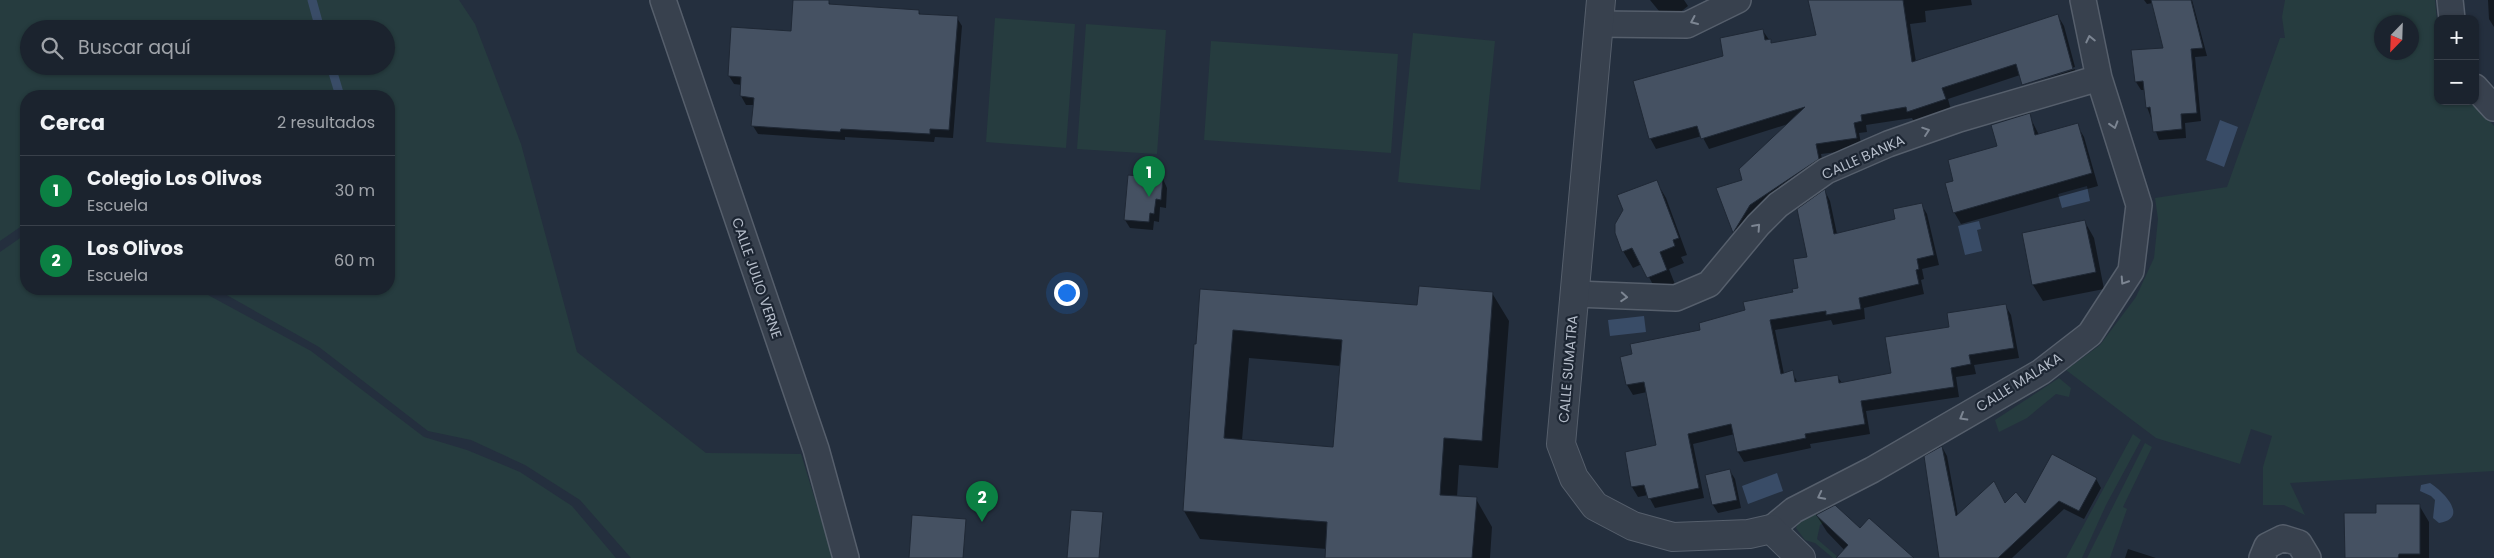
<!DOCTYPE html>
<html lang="es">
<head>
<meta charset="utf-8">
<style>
	:root { --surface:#1b232e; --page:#282f3a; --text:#f1f3f6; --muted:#a0a4aa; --line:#39404a; --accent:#0b8043 }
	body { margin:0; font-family:Poppins,sans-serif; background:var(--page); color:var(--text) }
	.controls { position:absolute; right:15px; top:15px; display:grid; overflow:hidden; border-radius:10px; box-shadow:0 1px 4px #0004 }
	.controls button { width:45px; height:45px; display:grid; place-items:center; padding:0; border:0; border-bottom:1px solid var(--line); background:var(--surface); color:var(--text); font:25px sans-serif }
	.compass { position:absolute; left:2374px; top:15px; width:45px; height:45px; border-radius:50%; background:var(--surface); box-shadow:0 1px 4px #0004; rotate:203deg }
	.you { position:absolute; left:1066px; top:292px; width:18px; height:18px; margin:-12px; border:4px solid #fff; border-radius:50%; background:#1a73e8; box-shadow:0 0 0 8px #1a73e833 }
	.badge { display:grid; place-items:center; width:32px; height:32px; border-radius:50%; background:var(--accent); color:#fff; font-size:16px; font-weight:700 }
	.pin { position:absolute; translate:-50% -41px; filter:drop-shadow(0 1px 2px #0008) }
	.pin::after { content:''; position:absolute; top:26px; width:18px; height:15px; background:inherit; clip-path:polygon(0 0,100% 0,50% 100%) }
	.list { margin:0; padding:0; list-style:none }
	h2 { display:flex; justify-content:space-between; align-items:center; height:65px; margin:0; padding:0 20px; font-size:21px }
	h2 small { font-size:16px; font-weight:400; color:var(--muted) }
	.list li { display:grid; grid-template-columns:32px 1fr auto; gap:15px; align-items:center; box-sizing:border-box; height:70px; padding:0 20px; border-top:1px solid var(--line) }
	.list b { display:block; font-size:19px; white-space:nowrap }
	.list p { margin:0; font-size:16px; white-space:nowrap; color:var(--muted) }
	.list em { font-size:16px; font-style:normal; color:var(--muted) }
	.icon { flex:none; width:28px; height:28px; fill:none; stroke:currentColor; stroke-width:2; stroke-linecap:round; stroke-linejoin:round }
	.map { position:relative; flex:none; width:2494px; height:558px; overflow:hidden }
	.search { position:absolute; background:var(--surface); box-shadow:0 1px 4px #0004; left:20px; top:20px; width:375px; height:55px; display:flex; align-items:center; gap:12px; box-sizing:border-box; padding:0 18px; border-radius:28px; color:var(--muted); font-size:19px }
	.panel { position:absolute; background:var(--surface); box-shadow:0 1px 4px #0004; left:20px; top:90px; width:375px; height:205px; border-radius:20px }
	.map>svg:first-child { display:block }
	.green { fill:#263c3f; fill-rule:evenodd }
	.water { fill:#394c67 }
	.shadow { fill:#0007; fill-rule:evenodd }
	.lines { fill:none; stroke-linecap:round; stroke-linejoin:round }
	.stream { stroke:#394c67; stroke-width:9 }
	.building { fill:#455162; stroke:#1f2835; fill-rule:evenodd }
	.minor-casing { stroke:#565f6c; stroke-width:28 }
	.tertiary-casing { stroke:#565f6c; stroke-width:30 }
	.minor { stroke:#38414e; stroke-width:25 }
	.tertiary { stroke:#38414e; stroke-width:28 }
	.oneway { stroke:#7c8592 }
	.labels { text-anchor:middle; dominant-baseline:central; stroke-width:4.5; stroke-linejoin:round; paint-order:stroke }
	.street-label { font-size:14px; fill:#b4bcc9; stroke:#1d2633 }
</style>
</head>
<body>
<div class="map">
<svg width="2494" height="558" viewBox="0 0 2494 558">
	<rect width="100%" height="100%" fill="#242f3e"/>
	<path class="green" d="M0 0H459L475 24 521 144 577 352 706 453 801 454 833 558H631L580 500 525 465 471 440 428 431 319 347 216 289H389V96H26V223L0 241ZM29 29H386V66H29Z
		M2285 0H2435L2438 33V101H2472L2494 126V471L2290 483 2305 515 2284 505H2263V467L2272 436 2251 429 2240 464 2156 438 2066 370 2100 345 2136 297 2154 258 2158 219 2155 198 2227 187 2280 38H2285L2282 17ZM2382 22H2412V52H2382Z
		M995 18 1075 24 1066 148 986 142Z
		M1086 24 1166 30 1157 154 1077 149Z
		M1413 33 1495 41 1480 190 1398 182Z
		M1211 41 1398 54 1391 153 1204 140Z
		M26 234V289H197L311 351 424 437 467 450 520 472 572 506 616 558H0V252Z
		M2059 378 2071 388 2069 397 2056 394 2027 418 1999 432 1995 420Z
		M2133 434 2141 440 2106 505 2082 558H2066Z
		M2145 443 2152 447 2123 507 2127 509 2110 558H2087Z
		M1824 510 1832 517 1820 525 1817 539 1839 558H1833L1815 543 1805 540 1796 528 1799 522Z"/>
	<path class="water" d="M2220 120 2238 127 2224 167 2206 160Z
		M2087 186 2090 201 2062 208 2058 194Z
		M1979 221 1981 229 1977 230 1982 251 1965 255 1958 226Z
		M1644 316 1646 332 1610 336 1608 320Z
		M1777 473 1783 491 1748 504 1742 486Z
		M2430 483C2443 491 2470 518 2439 523L2433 518 2435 500 2431 496 2420 491 2421 485Z"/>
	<path class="shadow" d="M795 0 828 1 831 5 918 11 921 15 957 18 962 26 953 138 935 137 934 142 845 137V140L758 134 753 126 754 105H746L741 96 742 85 734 84 729 76 792 33Z
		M1650 0H1684L1688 6 1668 22Z
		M1809 0H1971L1972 5 1925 11 1926 22 1910 24 1916 62 2058 16 2064 26 2075 67 2024 83V86L2075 69 2078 80 2029 95 2023 84 2020 75 1948 99 1951 110 1914 122 1912 118 1866 125 1867 132 1859 133 1862 149 1821 154 1824 170 1739 242 1718 189 1744 181 1788 124 1709 149 1702 136 1656 149 1650 138 1725 57 1763 31 1772 44 1817 36Z
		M2144 0H2192L2207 56 2195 57 2201 121 2185 123 2186 138 2159 140 2147 107 2145 90H2141L2136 82 2164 49 2153 3 2147 4Z
		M2488 0H2494V27L2489 19Z
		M2029 115 2039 135 2077 125 2084 137 2098 186 1961 224 1954 212 1955 182 1998 147Z
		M1163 179 1167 188 1166 208 1160 207 1159 222 1154 221 1153 230 1130 228 1125 220Z
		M1656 181 1666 198 1687 255 1681 257 1684 263 1669 269 1676 287 1658 294 1642 264 1633 268 1623 251Z
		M1825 191 1830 201 1837 234 1897 220 1921 204 1927 214 1939 265 1922 269 1924 279 1921 280 1924 294 1864 308 1865 319 1833 325 1831 320 1775 330 1784 374 1792 372 1798 383 1837 376 1842 383 1892 374 1951 328 2005 305 2011 315 2019 358 1974 365 1976 374 1956 377 1959 397 1866 411 1870 434 1810 444 1811 448 1744 462 1738 452 1735 434 1693 444 1704 498 1655 508 1648 495 1638 497 1632 487 1626 453 1658 446 1647 392 1633 395 1627 385 1701 331 1746 311 1795 293 1800 289Z
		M2085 222 2094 238 2104 289 2043 301 2033 285Z
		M1202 290 1418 306 1492 293 1509 321 1498 468 1459 465 1457 497 1476 499 1492 527 1490 558H1326L1327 549 1200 539 1184 511 1195 346H1197ZM1249 358 1341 366 1334 448 1242 440Z
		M1942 447 1947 456 1958 516 2005 504 2026 505 2096 479 2101 488 2084 519 2064 509 2012 558H1942Z
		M1730 471 1735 479 1741 508 1718 513 1713 505Z
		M2419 505 2429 522V558H2346L2377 514Z
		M1817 516 1861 529 1912 558H1852L1827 532Z
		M2128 549 2156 558H2125Z"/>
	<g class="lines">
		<path class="stream" d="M312 0 320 29
			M331 66 340 96"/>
	</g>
	<path class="building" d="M793 0H829V4L919 10V14L958 16 949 130 930 129V134L841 129 840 132 751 126 754 98 740 96 741 77 728 76 731 27 791 31Z
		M1808 0H1903L1912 62 2058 14 2073 69 2022 85 2016 64 1942 88 1946 99 1907 112 1906 107 1861 115 1862 121 1854 123 1857 138 1816 144 1819 159 1750 205 1733 233 1716 188 1742 180 1739 169 1805 107 1701 139 1697 126 1649 139 1633 81 1723 56 1720 38 1763 29 1765 40 1771 39V43L1816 35Z
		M2151 0H2191L2203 48 2191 49 2197 113 2181 114 2182 129 2153 132 2150 107 2146 108 2143 81 2135 82 2131 50 2163 48Z
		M2030 113 2035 135 2078 123 2092 173 1953 213 1945 183 1953 181 1948 160 1997 146 1991 125Z
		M1128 175 1163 178 1161 200 1156 199 1154 214 1150 213 1149 222 1124 220Z
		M1657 180 1679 238 1673 240 1675 246 1660 252 1667 270 1647 278 1632 248 1622 252 1615 233V224L1623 210 1617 195Z
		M1825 189 1834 234 1895 219 1893 209 1922 203 1934 255 1917 259 1919 269 1916 270 1919 284 1859 298 1861 309 1826 315V311L1770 320 1781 374 1793 370 1795 382 1838 375 1839 383 1891 373 1885 337 1949 327 1947 313 2006 304 2014 348 1969 355 1971 364 1951 368 1954 387 1861 401 1865 424 1805 434 1806 438 1737 452 1731 424 1688 434 1699 488 1648 499 1644 485 1631 487 1625 452 1656 445 1644 382 1626 385 1620 357 1632 354 1630 344 1700 330 1699 323 1745 310 1743 302 1793 292 1792 289 1798 288 1793 259 1807 257 1797 209Z
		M2085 220 2096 272 2032 285 2022 233Z
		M1419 286 1493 292 1482 441 1444 438 1440 495 1477 497 1472 558H1325L1327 522 1183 511 1194 344H1196L1200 289 1417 305ZM1233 330 1342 340 1333 447 1224 438Z
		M1942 446 1956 516 1994 481 2005 503 2016 492 2025 503 2052 454 2097 478 2079 511 2059 501 1998 558H1939L1924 456Z
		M1730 469 1737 500 1712 505 1705 475Z
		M2376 504H2420V554H2399L2398 558H2345L2344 513H2376Z
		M1835 505 1860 528 1869 518 1914 558H1836L1848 545 1816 515Z
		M1071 510 1103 512 1099 558H1067Z
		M912 515 966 519 963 558H909Z"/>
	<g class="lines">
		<defs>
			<path id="minor" d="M663 0 816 449 846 558
				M2450 0 2452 19
				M1599 24 1687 25 1738 0
				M2475 87 2494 108
				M1576 294 1676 298 1709 284 1758 225 1778 205 1826 171 1888 144 1959 119 2099 78
				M1771 529 1794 510 1872 470 2041 372 2090 334 2131 271 2139 205 2099 78 2083 0
				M2262 558 2267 546 2283 538 2299 543 2308 558"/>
			<path id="tertiary" d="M1601 0 1561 444 1574 478 1595 506 1633 526 1673 537 1749 534 1771 529 1801 558"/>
		</defs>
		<use href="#minor" class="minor-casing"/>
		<use href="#tertiary" class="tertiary-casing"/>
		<use href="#minor" class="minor"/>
		<use href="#tertiary" class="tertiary"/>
	</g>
	<defs><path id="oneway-chevron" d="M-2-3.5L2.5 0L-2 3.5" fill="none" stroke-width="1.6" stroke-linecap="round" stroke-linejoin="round" transform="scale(1.25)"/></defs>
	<g class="oneway">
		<use href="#oneway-chevron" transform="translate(1694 21) rotate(156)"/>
		<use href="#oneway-chevron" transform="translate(2090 39) rotate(-103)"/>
		<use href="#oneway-chevron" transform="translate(2114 125) rotate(73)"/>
		<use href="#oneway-chevron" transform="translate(1926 131) rotate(-19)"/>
		<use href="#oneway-chevron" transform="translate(1757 227) rotate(-48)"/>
		<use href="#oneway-chevron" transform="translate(2124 281) rotate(123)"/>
		<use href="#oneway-chevron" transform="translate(1624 297) rotate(4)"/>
		<use href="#oneway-chevron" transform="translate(1963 417) rotate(150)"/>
		<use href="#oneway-chevron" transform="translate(1821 496) rotate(153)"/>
	</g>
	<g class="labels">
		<g class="street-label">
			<text transform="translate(1863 157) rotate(-24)">CALLE BANKA</text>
			<text transform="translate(757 278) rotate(71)">CALLE JULIO VERNE</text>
			<text transform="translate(1568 369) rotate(-85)">CALLE SUMATRA</text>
			<text transform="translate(2019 382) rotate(-32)">CALLE MALAKA</text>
		</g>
	</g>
</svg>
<div class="controls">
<button>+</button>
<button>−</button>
</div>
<svg class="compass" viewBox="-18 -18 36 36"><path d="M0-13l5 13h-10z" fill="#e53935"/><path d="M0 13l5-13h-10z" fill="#a0a4aa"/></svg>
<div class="you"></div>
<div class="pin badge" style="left:1149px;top:197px">1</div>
<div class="pin badge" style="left:982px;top:522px">2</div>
<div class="search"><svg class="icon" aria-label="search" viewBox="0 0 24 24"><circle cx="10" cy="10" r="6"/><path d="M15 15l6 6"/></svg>Buscar aquí</div>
<section class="panel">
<h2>Cerca<small>2 resultados</small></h2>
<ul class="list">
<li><span class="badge">1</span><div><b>Colegio Los Olivos</b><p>Escuela</p></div><em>30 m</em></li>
<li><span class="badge">2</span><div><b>Los Olivos</b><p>Escuela</p></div><em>60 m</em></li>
</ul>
</section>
</div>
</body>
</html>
